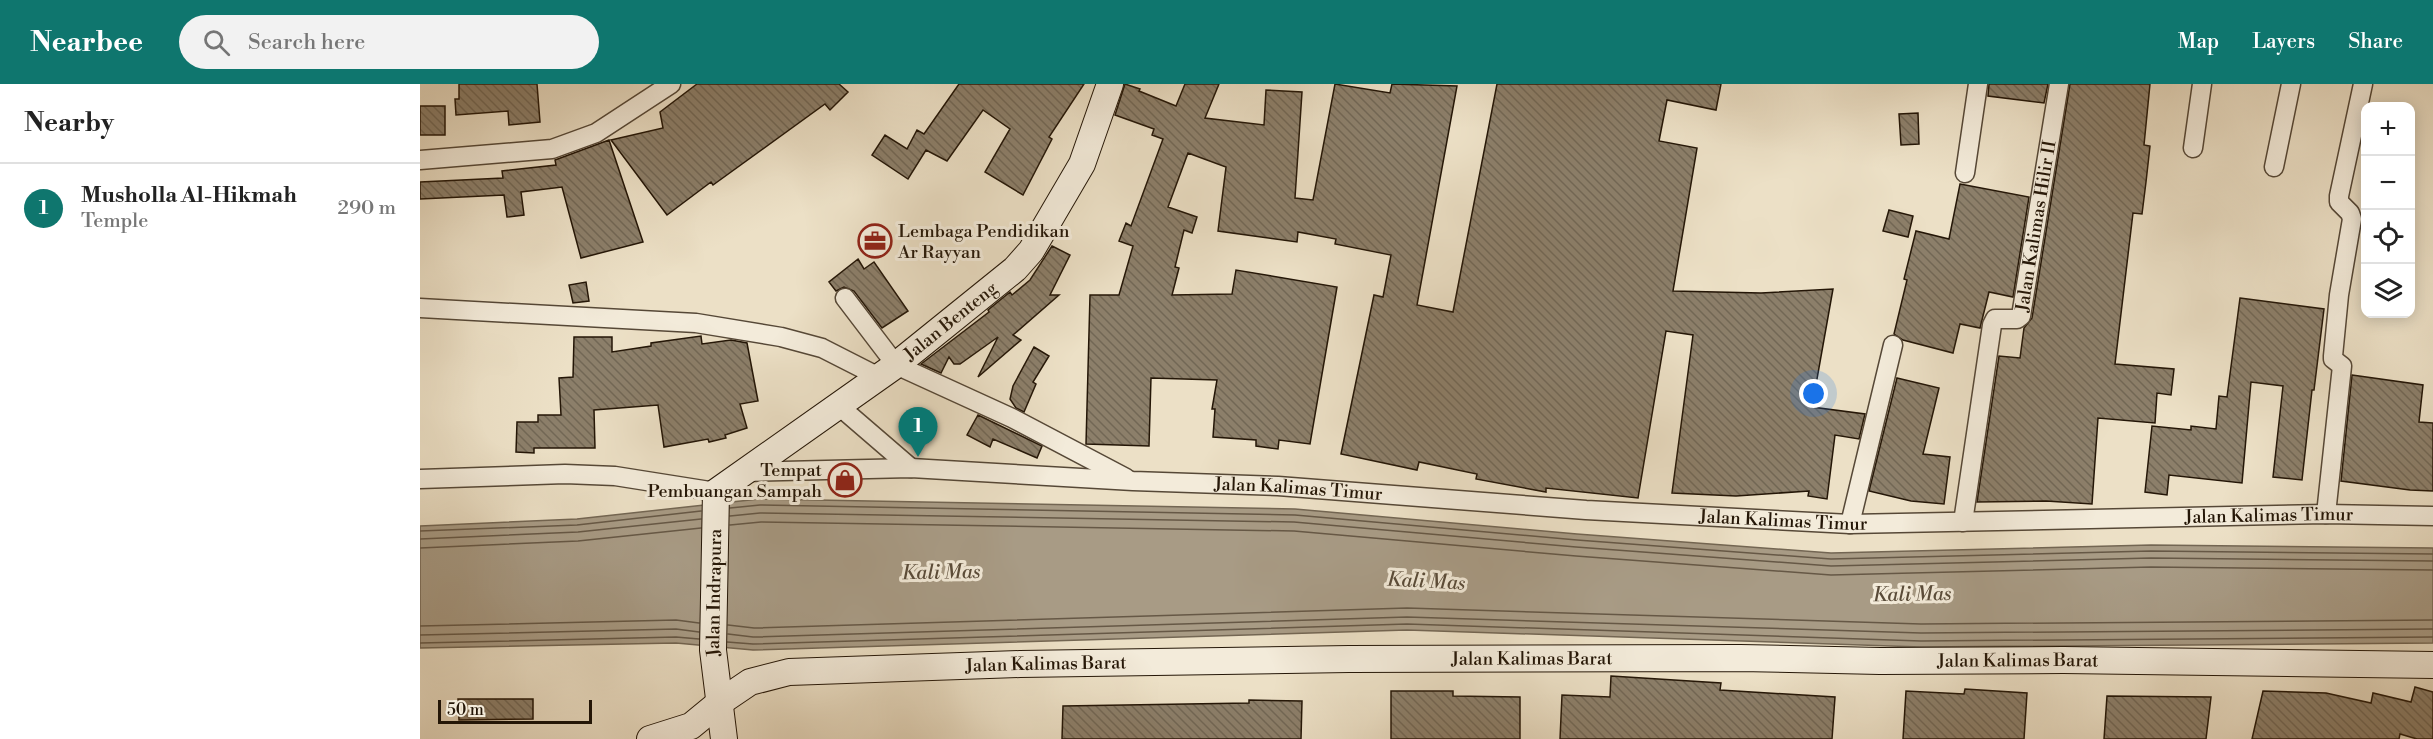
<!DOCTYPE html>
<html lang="en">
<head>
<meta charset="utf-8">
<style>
	:root { --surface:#fff; --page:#f2f2f2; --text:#222; --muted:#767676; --line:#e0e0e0; --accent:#0f766e }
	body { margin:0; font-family:"Libre Bodoni",serif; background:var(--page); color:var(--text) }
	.controls { position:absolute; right:18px; top:18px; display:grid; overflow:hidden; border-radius:12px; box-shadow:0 3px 15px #0003 }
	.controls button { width:54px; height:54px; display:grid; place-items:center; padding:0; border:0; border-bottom:2px solid var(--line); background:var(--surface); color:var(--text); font:30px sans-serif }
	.scale { position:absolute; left:18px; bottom:15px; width:154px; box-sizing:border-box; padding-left:6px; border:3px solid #241607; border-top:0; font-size:16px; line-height:21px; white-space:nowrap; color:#241607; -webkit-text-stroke:4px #f3ebda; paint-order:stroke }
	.you { position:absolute; left:1394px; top:310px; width:21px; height:21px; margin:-15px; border:4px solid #fff; border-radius:50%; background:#1a73e8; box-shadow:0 0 0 9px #1a73e833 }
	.badge { display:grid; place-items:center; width:39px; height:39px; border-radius:50%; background:var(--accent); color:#fff; font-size:20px; font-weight:700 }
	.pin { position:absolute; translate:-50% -50px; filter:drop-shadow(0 2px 3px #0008) }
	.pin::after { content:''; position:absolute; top:32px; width:21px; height:18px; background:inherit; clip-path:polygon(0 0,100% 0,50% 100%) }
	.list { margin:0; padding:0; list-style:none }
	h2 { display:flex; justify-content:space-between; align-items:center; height:78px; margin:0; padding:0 24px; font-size:26px }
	h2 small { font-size:20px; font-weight:400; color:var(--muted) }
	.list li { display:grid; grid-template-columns:39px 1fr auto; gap:18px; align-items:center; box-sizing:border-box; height:90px; padding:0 24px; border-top:2px solid var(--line) }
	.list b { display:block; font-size:22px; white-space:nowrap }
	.list p { margin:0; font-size:20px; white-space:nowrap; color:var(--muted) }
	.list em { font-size:20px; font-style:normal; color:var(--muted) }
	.icon { flex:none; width:33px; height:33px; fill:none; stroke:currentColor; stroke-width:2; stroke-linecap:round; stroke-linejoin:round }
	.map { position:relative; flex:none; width:2013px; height:655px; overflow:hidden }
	header { display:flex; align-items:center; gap:36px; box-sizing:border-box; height:84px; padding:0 30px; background:var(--accent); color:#fff }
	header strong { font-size:28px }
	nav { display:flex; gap:33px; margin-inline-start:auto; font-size:21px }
	.search { width:420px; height:54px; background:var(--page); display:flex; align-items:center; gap:15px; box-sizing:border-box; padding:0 21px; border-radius:33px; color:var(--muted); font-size:22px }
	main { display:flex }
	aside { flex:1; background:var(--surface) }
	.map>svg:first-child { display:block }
	.water { fill:#a89b85; stroke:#736653; stroke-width:1.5 }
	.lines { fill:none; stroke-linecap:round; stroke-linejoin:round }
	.shore { stroke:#665846; stroke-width:1.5 }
	.building { fill:url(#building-back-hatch); stroke:#241607; stroke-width:1.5 }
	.street-casing { stroke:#564837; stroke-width:21 }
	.secondary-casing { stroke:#241607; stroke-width:28 }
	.street { stroke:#f3ebda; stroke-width:18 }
	.secondary { stroke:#f3ebda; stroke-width:26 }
	.labels { text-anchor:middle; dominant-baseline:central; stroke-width:6; stroke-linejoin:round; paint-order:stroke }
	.street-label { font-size:18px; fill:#241607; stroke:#f3ebda }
	.poi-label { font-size:18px; fill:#241607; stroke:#f3ebda; text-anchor:start }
	.water-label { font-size:20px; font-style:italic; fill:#594b39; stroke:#f3ebda }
</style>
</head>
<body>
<header>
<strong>Nearbee</strong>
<div class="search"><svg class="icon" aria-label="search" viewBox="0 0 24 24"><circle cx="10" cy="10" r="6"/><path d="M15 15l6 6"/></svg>Search here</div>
<nav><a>Map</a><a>Layers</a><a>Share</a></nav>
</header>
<main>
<aside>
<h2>Nearby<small></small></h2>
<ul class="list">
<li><span class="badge">1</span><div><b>Musholla Al-Hikmah</b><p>Temple</p></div><em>290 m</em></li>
</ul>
</aside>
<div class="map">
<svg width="2013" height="655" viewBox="0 0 2013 655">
	<defs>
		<pattern id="building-back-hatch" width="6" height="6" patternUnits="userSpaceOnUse" patternTransform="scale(1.5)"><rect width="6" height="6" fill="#8c7f6a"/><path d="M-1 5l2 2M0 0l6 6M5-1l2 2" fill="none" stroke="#726755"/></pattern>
	</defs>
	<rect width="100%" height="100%" fill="#ece0c6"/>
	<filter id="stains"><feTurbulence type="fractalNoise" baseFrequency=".00333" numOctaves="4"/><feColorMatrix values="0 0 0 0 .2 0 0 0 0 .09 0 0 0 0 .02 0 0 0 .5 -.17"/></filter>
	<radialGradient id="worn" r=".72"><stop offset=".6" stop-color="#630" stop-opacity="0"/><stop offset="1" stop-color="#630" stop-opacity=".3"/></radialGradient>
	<path class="water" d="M339 415 875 425 1157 450 1411 469 1731 461 2013 464V559L1501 563 987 546 333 566 256 559 0 564V442L157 435Z"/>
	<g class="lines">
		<path class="shore" d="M310 424 340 421 875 431 1157 456 1411 475 1731 467 2013 470
			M310 432 340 429 874 438 1156 463 1411 482 1731 474 2013 477
			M310 441 341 438 874 447 1156 472 1411 491 1731 483 2013 486
			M0 447 157 441 281 427
			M0 455 158 448 281 435
			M0 464 158 457 281 444
			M308 541 334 544 987 524 1501 540 2013 536
			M0 542 256 536 279 539
			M308 550 333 553 987 533 1501 549 2013 545
			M0 551 256 545 279 548
			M307 558 333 560 987 540 1501 557 2013 553
			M0 559 256 553 279 555"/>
	</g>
	<path class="building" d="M39 0H117L120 38 89 41 88 27 36 31 35 15H39Z
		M277 0H419L428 8 410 26 405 20 293 101 291 98 247 131 191 56 243 44 240 28Z
		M539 0H664L629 53 632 55 603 111 565 88 590 45 563 26 527 77 506 66 488 95 452 71 465 51 487 65 497 46 504 50Z
		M705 0 720 5 719 7 756 22 765 0H799L785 34 844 41 846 6 882 8 875 114 893 116 915 0 970 9 972 0 1037 2 997 221 1033 228 1077 0H1301L1296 26 1247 16 1239 57 1277 64 1253 207 1341 209 1413 205 1392 323 1445 330 1439 355 1415 351 1407 415 1388 412 1389 407 1316 412 1252 409 1273 251 1246 247 1218 414 1126 404V408L1056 395 1057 390 999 378 997 386 921 370 954 211 963 213 971 171 915 160 916 155 878 148 877 158 798 147 806 83 768 69 748 123 777 133 772 149 764 146 755 183 759 184 752 211 812 210 816 186 917 203 890 360 859 356 858 365 836 362V356L793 353 795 325H792L797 296 731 294 729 362 666 360 670 211H699L713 162 699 157 706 139 711 142 743 55 732 51 734 45 695 31Z
		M1569 0H1628L1624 19 1568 12Z
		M1650 0H1730L1724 61 1730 62 1726 98 1722 130 1713 129 1695 280 1754 285 1751 311 1737 309 1735 339 1678 334 1672 420 1626 417 1557 418 1579 272 1600 274 1604 244 1612 234Z
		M0 22H25V51H0Z
		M1498 29 1499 60 1481 61 1479 30Z
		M189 56 223 158 161 174 142 103 101 108 104 131 87 133 84 111 0 115V98L83 94 82 87 136 81 135 76Z
		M1540 100 1609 113 1593 213 1569 208 1560 244 1540 240 1533 269 1483 256 1474 250 1487 196 1484 195 1496 147 1529 155Z
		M1469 126 1493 132 1488 153 1463 147Z
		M632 162 650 171 630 211H639L593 251 601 256 558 293 578 253 540 280H534L529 273 521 289 501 280 569 228 568 226 590 208 592 211 610 196Z
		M438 175 444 185 454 178 488 227 462 244 434 207 424 203 416 207 409 198Z
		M166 198 169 217 153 219 149 201Z
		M1820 214 1904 225 1894 306H1892L1882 396 1853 393 1863 302 1831 298 1822 399 1749 391 1747 411 1725 408 1732 342 1771 346V342L1796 345 1799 312 1807 313Z
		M281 252 282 260 311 256 327 259 338 317 320 320 327 344 305 351 306 354 289 358 288 355 244 363 238 321 174 326 175 364H114V369L96 368 97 338H118V331H141L139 294 153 293 154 253H192V268L231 262V259Z
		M614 263 629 272 613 298 616 300 604 328 596 324 590 315 593 302Z
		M1932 291 2003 301 1999 338 2013 339V407L1990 406 1921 397Z
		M1477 294 1519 304 1503 370 1530 373 1524 420 1491 417 1449 407Z
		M558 331 622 362 617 374 573 355 570 363 547 351Z
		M1191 592 1301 599 1300 606 1415 613 1412 655H1140L1142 611 1190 613Z
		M1995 603 2013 608V655H1997L1980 650 1979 655H1832L1843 607 1906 609 1951 619 1953 609 1991 618Z
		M1545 605 1607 609 1604 655H1483L1486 607 1544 610Z
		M971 607H1033V612L1100 613V655H971Z
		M1687 612 1791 613 1786 655H1684Z
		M38 615H113V635L39 636Z
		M829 616 882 617 881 655H642L643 622 829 619Z"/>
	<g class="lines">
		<defs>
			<g id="street">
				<path d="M1773 64 1782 0"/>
				<path d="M0 76 132 65 176 49 251 0"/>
				<path d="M1854 83 1871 0"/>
				<path d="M1545 89 1558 0"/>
				<path d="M425 214 476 281 592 334 706 394"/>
				<path d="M0 224 276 239 361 253 402 264 459 293"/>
				<path d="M419 322 491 384"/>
				<path id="s1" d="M325 388 491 384 713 397 858 402 1166 426 1430 440 1906 430 2013 432"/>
				<path d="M0 395 145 390 195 392 296 408"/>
				<path d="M1906 430 1922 282 1913 275V272L1919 211 1932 135 1930 129 1919 118V112L1943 0"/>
				<path id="s2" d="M1543 438 1572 241 1575 235H1597L1601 232 1639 0"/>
				<path d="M1430 440 1473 261"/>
			</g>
			<g id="secondary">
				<path id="s3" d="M230 655 271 642 299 619 330 598 369 588 600 580 929 575 1320 574 1460 577 1643 576 2013 581"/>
				<path id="s4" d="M304 655 293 566 296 408 476 281 595 185 611 167 662 80 690 0"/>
			</g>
		</defs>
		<use href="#street" class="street-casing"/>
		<use href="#secondary" class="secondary-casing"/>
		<use href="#street" class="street"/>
		<use href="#secondary" class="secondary"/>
	</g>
	<defs>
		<symbol id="office-ring" viewBox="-11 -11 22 22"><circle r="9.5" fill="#f3ebda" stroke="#8f2418" stroke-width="1.5"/><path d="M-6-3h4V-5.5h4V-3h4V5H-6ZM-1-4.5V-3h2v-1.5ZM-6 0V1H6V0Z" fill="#8f2418"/></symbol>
		<symbol id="shop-ring" viewBox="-11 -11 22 22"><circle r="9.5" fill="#f3ebda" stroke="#8f2418" stroke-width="1.5"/><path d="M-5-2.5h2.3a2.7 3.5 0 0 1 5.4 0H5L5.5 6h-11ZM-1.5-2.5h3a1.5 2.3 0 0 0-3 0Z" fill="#8f2418"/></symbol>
	</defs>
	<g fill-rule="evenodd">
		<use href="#office-ring" x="436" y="138" width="38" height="38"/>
		<use href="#shop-ring" x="406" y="377" width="38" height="38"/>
	</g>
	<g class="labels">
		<g class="street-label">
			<text stroke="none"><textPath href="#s2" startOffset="324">Jalan Kalimas Hilir II</textPath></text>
			<text stroke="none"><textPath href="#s4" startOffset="538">Jalan Benteng</textPath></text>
			<text stroke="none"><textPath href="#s1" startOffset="554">Jalan Kalimas Timur</textPath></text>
			<text stroke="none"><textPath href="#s1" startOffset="1526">Jalan Kalimas Timur</textPath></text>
			<text stroke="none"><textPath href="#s1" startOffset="1040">Jalan Kalimas Timur</textPath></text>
			<text stroke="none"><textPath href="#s4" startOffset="147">Jalan Indrapura</textPath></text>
			<text stroke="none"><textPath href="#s3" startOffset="900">Jalan Kalimas Barat</textPath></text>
			<text stroke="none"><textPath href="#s3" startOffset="1386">Jalan Kalimas Barat</textPath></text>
			<text stroke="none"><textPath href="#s3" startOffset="414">Jalan Kalimas Barat</textPath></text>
		</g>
		<g class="poi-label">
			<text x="478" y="147">Lembaga Pendidikan<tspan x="478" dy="21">Ar Rayyan</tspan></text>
			<text x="402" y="386" text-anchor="end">Tempat<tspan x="402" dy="21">Pembuangan Sampah</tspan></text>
		</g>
		<g class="water-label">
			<text transform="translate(521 489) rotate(-1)">Kali Mas</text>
			<text transform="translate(1006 498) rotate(3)">Kali Mas</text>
			<text transform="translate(1492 511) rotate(-1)">Kali Mas</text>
		</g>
	</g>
	<rect width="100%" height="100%" filter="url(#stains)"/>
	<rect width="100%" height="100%" fill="url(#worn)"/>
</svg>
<div class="controls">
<button>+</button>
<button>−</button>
<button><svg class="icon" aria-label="locate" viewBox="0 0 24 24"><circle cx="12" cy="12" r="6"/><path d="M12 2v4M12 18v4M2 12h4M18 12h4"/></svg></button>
<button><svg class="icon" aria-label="layers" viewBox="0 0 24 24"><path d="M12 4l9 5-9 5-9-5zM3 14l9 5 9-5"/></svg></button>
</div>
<div class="scale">50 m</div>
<div class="you"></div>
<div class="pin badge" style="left:498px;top:373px">1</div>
</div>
</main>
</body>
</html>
